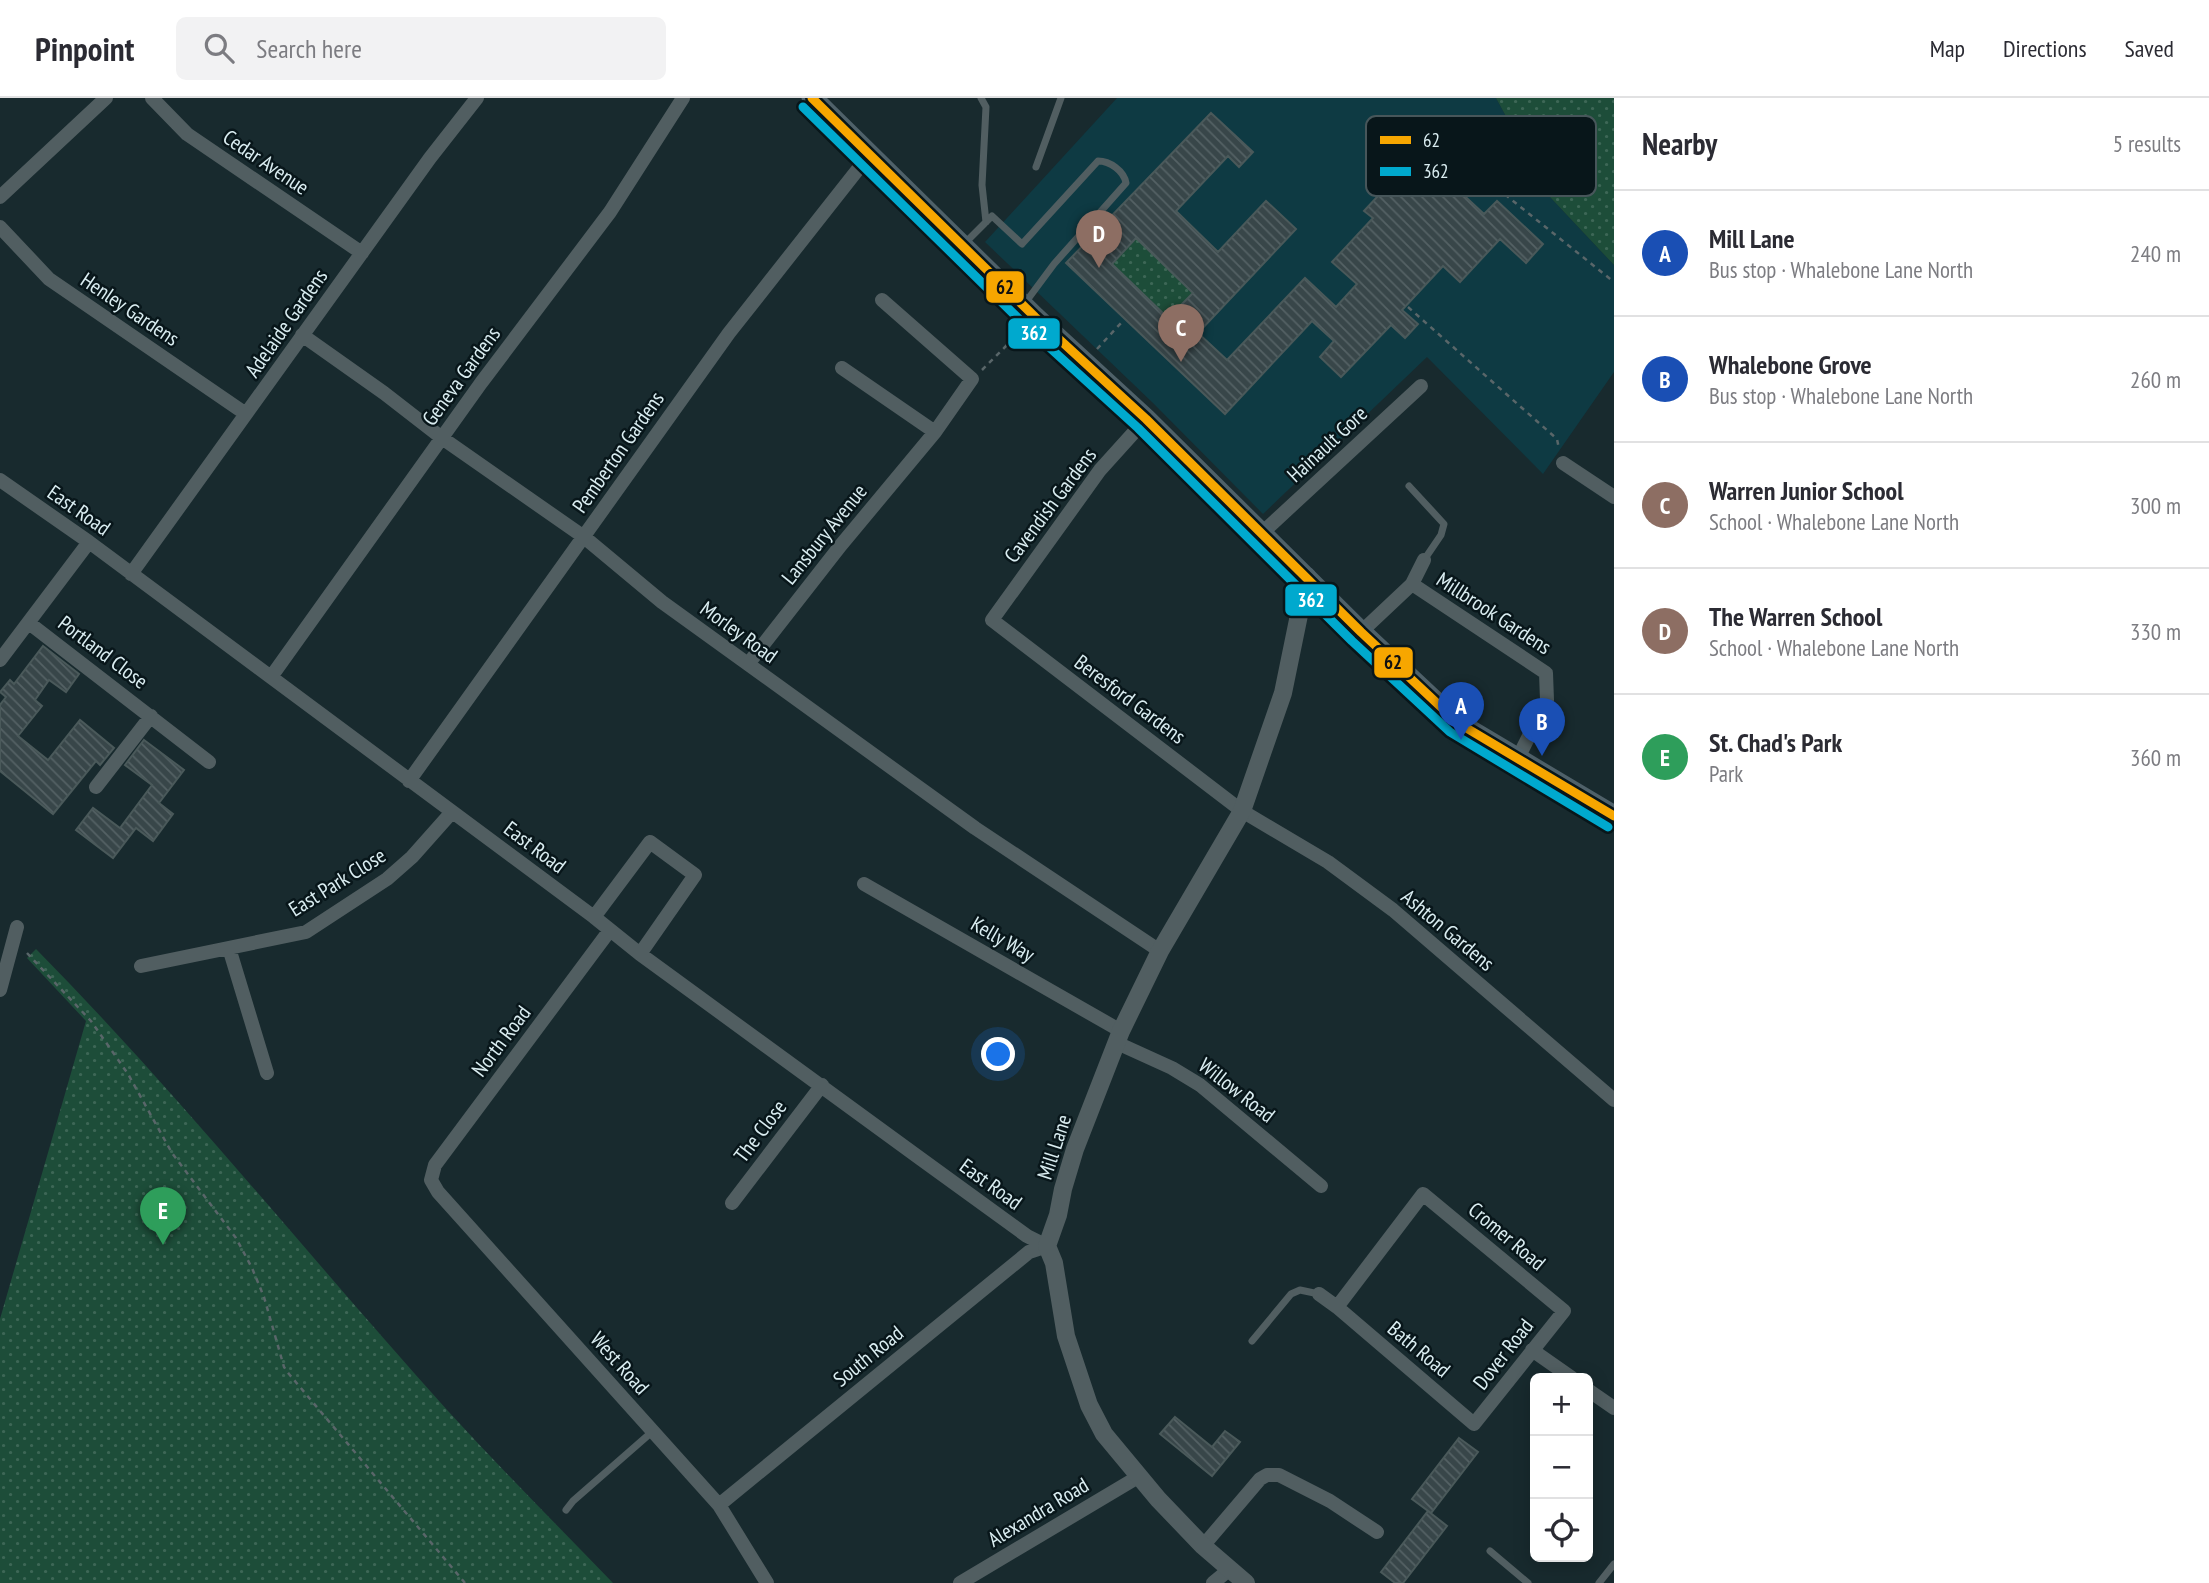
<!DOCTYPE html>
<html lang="en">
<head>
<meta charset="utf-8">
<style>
	:root { --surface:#fff; --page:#f2f2f3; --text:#2b2b33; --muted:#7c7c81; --line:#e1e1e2; --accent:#1a73e8 }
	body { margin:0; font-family:"PT Sans Narrow",sans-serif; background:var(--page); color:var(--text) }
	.controls { position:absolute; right:21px; bottom:21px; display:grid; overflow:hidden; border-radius:10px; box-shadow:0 4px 18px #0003 }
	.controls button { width:63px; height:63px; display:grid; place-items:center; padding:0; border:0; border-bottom:2px solid var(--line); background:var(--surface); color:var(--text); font:35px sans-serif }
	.you { position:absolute; left:999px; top:957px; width:24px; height:24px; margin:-18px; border:5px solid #fff; border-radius:50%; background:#1a73e8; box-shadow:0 0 0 10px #1a73e833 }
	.badge { display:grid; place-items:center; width:46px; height:46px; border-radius:50%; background:var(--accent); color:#fff; font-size:23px; font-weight:700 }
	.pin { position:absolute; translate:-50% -58px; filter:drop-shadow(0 2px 4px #0008) }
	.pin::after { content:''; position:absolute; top:37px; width:24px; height:21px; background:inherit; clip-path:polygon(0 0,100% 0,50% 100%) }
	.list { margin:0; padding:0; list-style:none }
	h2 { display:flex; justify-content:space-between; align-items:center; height:91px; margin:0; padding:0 28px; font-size:30px }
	h2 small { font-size:23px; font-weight:400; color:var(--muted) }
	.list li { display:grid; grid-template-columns:46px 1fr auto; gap:21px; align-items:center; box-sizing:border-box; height:126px; padding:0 28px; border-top:2px solid var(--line) }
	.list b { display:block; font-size:26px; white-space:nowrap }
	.list p { margin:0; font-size:23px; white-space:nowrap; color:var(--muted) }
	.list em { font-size:23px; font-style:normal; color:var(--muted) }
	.icon { flex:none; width:38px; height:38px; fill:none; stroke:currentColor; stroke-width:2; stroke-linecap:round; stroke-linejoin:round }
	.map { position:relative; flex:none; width:1614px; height:1485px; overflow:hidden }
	header { display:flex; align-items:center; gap:42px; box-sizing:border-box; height:98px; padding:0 35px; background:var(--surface); border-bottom:2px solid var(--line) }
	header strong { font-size:33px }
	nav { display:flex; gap:38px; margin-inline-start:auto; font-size:24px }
	.search { width:490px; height:63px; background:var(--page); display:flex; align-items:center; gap:18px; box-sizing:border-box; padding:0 24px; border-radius:10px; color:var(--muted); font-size:26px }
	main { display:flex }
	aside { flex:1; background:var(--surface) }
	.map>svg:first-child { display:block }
	.built { fill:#0e3a43 }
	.grass { fill:url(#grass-dots) }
	.building { fill:url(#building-back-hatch); stroke:#4a595a; stroke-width:2; fill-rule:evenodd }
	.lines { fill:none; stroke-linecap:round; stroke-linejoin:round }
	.path { stroke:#596669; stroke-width:2.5; stroke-dasharray:5 5; stroke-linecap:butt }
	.service { stroke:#515e61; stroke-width:7 }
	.minor { stroke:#515e61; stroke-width:14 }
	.tertiary { stroke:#515e61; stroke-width:18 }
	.primary { stroke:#4f6169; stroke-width:21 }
	.bus-1-casing { stroke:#08161a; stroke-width:14 }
	.bus-2-casing { stroke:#08161a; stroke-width:14 }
	.bus-1 { stroke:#f7a600; stroke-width:9 }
	.bus-2 { stroke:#00a9ce; stroke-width:9 }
	.labels { text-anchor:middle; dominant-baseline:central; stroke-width:5; stroke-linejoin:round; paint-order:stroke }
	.street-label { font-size:21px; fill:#daedf1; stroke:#08161a }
	.key { fill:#08161a; stroke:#47565a; stroke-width:2 }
	.key-label { font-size:19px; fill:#daedf1 }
	.line-badge { stroke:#08161a; stroke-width:2.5 }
	.badge-label { font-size:19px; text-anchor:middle; font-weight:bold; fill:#fff }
	.pale-badge-label { font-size:19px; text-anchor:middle; font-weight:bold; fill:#111 }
</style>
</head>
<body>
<header>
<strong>Pinpoint</strong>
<div class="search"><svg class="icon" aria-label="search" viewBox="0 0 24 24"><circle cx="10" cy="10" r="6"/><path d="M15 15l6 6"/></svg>Search here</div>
<nav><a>Map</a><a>Directions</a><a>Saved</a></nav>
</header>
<main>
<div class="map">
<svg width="1614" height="1485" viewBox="0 0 1614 1485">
	<defs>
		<pattern id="grass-dots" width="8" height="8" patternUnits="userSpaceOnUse" patternTransform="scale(1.75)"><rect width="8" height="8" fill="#1d4d39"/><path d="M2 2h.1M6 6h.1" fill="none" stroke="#3d6756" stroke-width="1.8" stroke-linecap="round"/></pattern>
		<pattern id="building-back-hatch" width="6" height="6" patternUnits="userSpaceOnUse" patternTransform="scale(1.75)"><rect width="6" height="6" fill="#384649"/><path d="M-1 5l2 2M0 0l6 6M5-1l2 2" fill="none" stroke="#546164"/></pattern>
	</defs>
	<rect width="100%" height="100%" fill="#182a2e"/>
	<path class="built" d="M1117 0H1496L1550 99 1614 167V274L1543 376 1427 259 1263 416 1153 305 985 144Z"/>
	<path class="grass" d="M1496 0H1614V167L1550 99Z
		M1136 140 1193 195 1168 220 1112 166Z
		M36 851C181 998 310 1160 448 1313 502 1372 558 1428 613 1485H0V1221L86 923 27 860Z"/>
	<path class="building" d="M1211 15 1253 54 1239 69 1228 58 1176 113 1218 154 1266 103 1296 131 1198 235 1227 262 1305 180 1336 209 1357 186 1332 164 1373 120 1364 113 1437 35 1474 70 1456 90 1484 116 1497 103 1543 146 1526 165 1500 141 1460 184 1443 168 1402 212 1418 226 1405 240 1391 227 1341 279 1320 259 1334 243 1312 223 1225 316 1066 165ZM1136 140 1193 195 1168 220 1112 166Z
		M43 548 79 576 66 594 49 582 35 602 42 608 18 638 48 662 80 622 114 650 100 667 96 663 53 716 0 673V607L6 599 0 594 10 582 14 586Z
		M144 642 184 672 159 705 173 716 153 743 136 730 113 760 76 732 93 710 120 730 152 687 125 667Z
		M1175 1319 1212 1349 1225 1333 1240 1344 1212 1378 1160 1336Z
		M1459 1340 1478 1354 1431 1415 1412 1401Z
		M1428 1413 1447 1428 1403 1485H1395L1381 1474Z"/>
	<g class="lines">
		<path class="path" d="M1466 91 1482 78 1614 184
			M1408 209 1557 341 1559 351
			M1097 251 1121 225
			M982 272 1022 232
			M27 855 91 923 128 976 172 1055 236 1140 252 1170 264 1199 284 1269 289 1276 465 1485"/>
		<path class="service" d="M981 0 986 9 982 87 986 124
			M1036 69 1061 0
			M963 147 992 118 1022 146 1098 63C1110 63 1124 73 1126 85L1054 166 1025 205
			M1409 388 1444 426 1441 437 1424 462
			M1252 1243 1291 1196 1300 1192 1319 1196
			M566 1412 573 1403 653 1333
			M1490 1453 1528 1485
			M1599 1485 1614 1466"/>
		<path class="minor" d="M152 0 187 36 362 155
			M0 99 106 0
			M0 129 49 181 246 316
			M302 237 384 295 442 340 584 439 662 504 975 730 1160 853
			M842 270 935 334
			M1146 321 1100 372 992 522 1242 713 1328 764 1393 812 1614 1002
			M1563 365 1614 399
			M0 382 89 444 594 819 640 856 921 1061 1027 1138 1047 1148
			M1262 435 1421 288
			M131 476 430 60 477 0
			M1412 486 1546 575 1547 602 1518 660
			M29 525 209 664
			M1361 534 1412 486 1424 462
			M0 562 89 444
			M748 566 841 447 935 334 972 281 882 202
			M271 579 481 285 610 114 683 0
			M409 683 729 235 870 56
			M96 689 151 618
			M864 786 1121 933
			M594 819 650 744 695 777 640 856
			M610 832 435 1067 431 1082 438 1094 719 1407 767 1485
			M229 850 267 975
			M141 868 306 834 387 781 412 759 452 714
			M0 892 17 829
			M1117 945 1172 970 1200 987 1321 1088
			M732 1105 822 987
			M1319 1196 1337 1209 1474 1326 1564 1213 1423 1096 1337 1209
			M1532 1252 1572 1280
			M1588 1292 1614 1310
			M719 1407 1029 1154 1047 1148
			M1203 1448 1260 1381 1267 1377H1279L1330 1403 1377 1434
			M960 1485 1138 1379
			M1213 1485 1230 1471"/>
		<path class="tertiary" d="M1246 1485 1203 1448 1158 1401 1104 1336 1089 1307 1066 1238 1054 1165 1047 1148 1058 1117 1063 1091 1075 1051 1121 933 1160 853 1242 713 1283 595 1307 478"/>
		<path class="primary" d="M812 0 1035 219 1146 321 1361 534 1458 625 1614 718"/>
		<defs>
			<path id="bus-1" d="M812 0 1035 219 1146 321 1361 534 1458 625 1614 718"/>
			<path id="bus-2" d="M803 9 1026 228 1138 330 1352 543 1450 634 1608 729"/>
		</defs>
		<use href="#bus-1" class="bus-1-casing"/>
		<use href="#bus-2" class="bus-2-casing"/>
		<use href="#bus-1" class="bus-1"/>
		<use href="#bus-2" class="bus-2"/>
	</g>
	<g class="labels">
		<g class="street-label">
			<text transform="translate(266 64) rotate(34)">Cedar Avenue</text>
			<text transform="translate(130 211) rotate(34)">Henley Gardens</text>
			<text transform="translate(286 225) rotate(-55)">Adelaide Gardens</text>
			<text transform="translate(461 278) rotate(-54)">Geneva Gardens</text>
			<text transform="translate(1327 346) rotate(-43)">Hainault Gore</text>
			<text transform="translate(618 354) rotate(-55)">Pemberton Gardens</text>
			<text transform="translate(1050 407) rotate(-53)">Cavendish Gardens</text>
			<text transform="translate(79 412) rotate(35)">East Road</text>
			<text transform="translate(824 436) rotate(-51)">Lansbury Avenue</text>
			<text transform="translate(1494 515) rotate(33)">Millbrook Gardens</text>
			<text transform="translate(739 534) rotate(36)">Morley Road</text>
			<text transform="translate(103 554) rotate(37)">Portland Close</text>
			<text transform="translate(1130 601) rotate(37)">Beresford Gardens</text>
			<text transform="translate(535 749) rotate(37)">East Road</text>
			<text transform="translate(337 784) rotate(-32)">East Park Close</text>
			<text transform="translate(1448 832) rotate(40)">Ashton Gardens</text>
			<text transform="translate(1003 841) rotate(30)">Kelly Way</text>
			<text transform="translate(501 943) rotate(-53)">North Road</text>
			<text transform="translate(1237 992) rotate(38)">Willow Road</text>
			<text transform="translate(760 1033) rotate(-53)">The Close</text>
			<text transform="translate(1054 1049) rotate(-72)">Mill Lane</text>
			<text transform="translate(991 1086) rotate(36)">East Road</text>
			<text transform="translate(1507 1138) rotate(40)">Cromer Road</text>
			<text transform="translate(1419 1251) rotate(40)">Bath Road</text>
			<text transform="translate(1503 1256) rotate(-52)">Dover Road</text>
			<text transform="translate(868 1258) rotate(-39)">South Road</text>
			<text transform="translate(620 1265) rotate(48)">West Road</text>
			<text transform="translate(1038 1414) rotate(-31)">Alexandra Road</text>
		</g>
	</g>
	<rect x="1366" y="18" width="230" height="80" rx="10" class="key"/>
	<rect x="1380" y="38" width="31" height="8" fill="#f7a600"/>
	<rect x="1380" y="69" width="31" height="9" fill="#00a9ce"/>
	<g class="key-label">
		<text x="1423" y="49">62</text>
		<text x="1423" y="80">362</text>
	</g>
	<g class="line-badge">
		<rect x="985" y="172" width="40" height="34" rx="7" fill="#f7a600"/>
		<rect x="1007" y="219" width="54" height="33" rx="7" fill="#00a9ce"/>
		<rect x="1284" y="485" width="54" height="34" rx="7" fill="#00a9ce"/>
		<rect x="1373" y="548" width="41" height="33" rx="7" fill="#f7a600"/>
	</g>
	<g class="badge-label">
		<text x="1034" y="242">362</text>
		<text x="1311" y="509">362</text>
	</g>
	<g class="pale-badge-label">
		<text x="1005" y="196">62</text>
		<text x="1393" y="571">62</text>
	</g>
</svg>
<div class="controls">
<button>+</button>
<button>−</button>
<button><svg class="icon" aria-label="locate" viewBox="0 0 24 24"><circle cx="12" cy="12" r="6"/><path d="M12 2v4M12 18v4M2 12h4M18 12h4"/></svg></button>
</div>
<div class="you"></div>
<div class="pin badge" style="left:1461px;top:642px;background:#1a4fb4">A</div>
<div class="pin badge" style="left:1542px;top:658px;background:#1a4fb4">B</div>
<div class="pin badge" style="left:1181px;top:264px;background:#8d6e63">C</div>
<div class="pin badge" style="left:1099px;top:170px;background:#8d6e63">D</div>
<div class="pin badge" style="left:163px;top:1147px;background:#2e9e5b">E</div>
</div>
<aside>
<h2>Nearby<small>5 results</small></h2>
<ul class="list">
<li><span class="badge" style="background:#1a4fb4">A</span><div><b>Mill Lane</b><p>Bus stop · Whalebone Lane North</p></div><em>240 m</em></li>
<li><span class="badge" style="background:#1a4fb4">B</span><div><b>Whalebone Grove</b><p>Bus stop · Whalebone Lane North</p></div><em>260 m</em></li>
<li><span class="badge" style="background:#8d6e63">C</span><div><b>Warren Junior School</b><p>School · Whalebone Lane North</p></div><em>300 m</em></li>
<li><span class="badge" style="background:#8d6e63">D</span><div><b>The Warren School</b><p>School · Whalebone Lane North</p></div><em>330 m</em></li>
<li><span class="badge" style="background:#2e9e5b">E</span><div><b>St. Chad's Park</b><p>Park</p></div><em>360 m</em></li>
</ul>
</aside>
</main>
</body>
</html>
